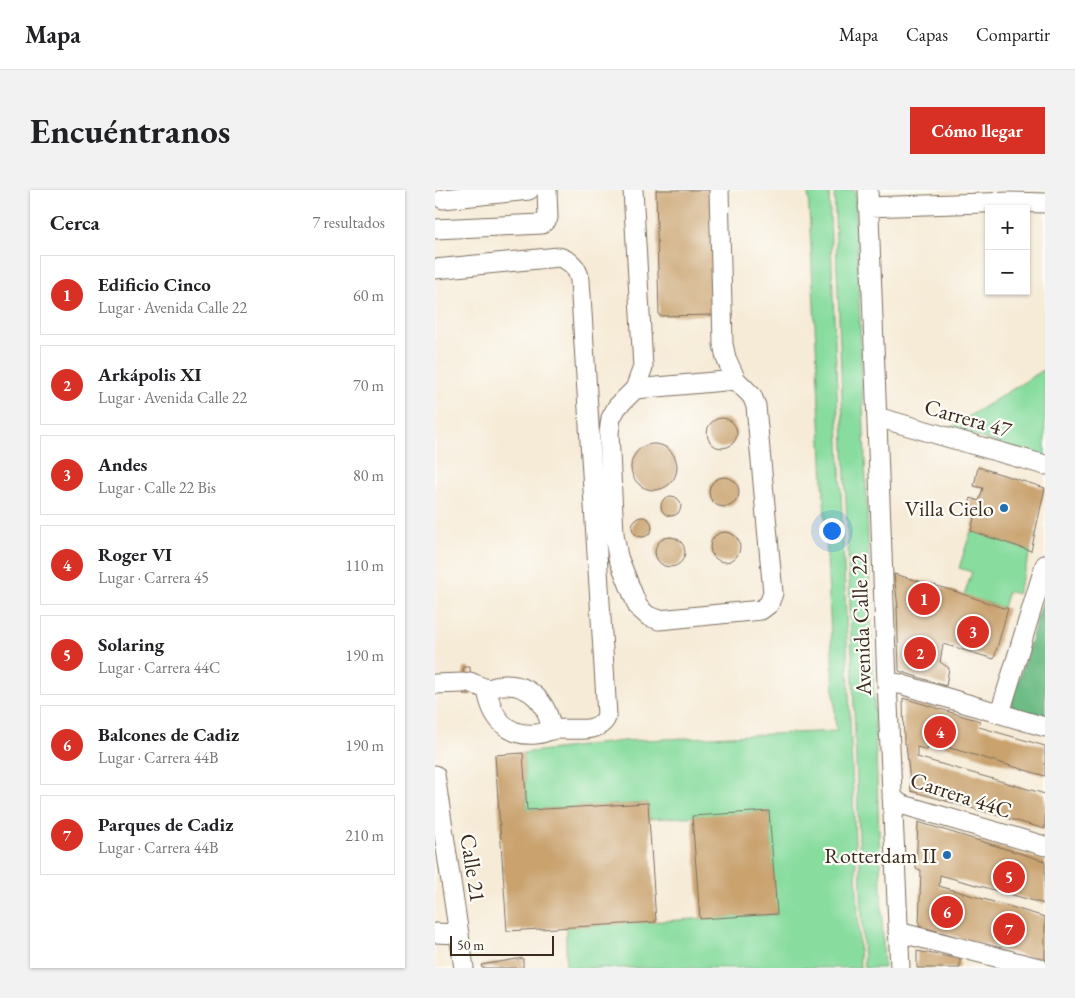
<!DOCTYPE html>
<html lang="es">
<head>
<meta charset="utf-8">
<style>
	:root { --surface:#fff; --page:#f2f2f2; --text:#202124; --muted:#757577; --line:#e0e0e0; --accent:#d93025 }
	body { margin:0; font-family:"EB Garamond",serif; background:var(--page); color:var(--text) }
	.controls { position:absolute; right:15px; top:15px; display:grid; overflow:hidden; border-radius:0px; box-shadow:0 1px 4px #0004 }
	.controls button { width:45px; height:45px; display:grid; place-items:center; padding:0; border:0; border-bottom:1px solid var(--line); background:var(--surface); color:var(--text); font:25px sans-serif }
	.scale { position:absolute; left:15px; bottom:12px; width:104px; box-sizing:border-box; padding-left:5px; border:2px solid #3b2a1e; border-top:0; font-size:14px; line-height:18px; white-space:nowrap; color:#3b2a1e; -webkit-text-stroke:4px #fdfcf7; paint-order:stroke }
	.you { position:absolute; left:396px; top:340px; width:18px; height:18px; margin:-12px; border:4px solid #fff; border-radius:50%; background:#1a73e8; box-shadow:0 0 0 8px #1a73e833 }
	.badge { display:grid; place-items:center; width:32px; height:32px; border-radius:50%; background:var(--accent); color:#fff; font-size:16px; font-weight:700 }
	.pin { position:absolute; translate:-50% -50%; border:2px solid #fff; box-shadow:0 1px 5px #0006 }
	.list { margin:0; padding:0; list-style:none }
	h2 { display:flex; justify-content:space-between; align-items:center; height:65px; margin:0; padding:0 20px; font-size:21px }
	h2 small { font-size:16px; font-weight:400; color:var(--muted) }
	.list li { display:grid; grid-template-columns:32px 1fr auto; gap:15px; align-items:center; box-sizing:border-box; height:80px; margin:0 10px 10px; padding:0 10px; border:1px solid var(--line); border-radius:0px }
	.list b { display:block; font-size:19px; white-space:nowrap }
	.list p { margin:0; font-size:16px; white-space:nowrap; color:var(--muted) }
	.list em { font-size:16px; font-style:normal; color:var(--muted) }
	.map { position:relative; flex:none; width:610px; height:778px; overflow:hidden; border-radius:0px }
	header { display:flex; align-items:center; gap:30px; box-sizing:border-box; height:70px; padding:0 25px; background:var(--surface); border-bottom:1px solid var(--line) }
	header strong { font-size:24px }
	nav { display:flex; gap:28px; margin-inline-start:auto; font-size:18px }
	.intro { display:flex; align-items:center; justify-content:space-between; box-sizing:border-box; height:120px; padding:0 30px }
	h1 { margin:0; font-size:35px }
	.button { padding:12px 22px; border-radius:0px; background:var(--accent); color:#fff; font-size:18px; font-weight:700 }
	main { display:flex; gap:30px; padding:0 30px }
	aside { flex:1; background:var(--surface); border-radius:0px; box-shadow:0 1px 4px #0004 }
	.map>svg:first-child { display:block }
	.green { fill:#87dc9e; stroke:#61835e }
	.forest { fill:#6dbc85; stroke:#547352 }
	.building { fill:#c9a26e }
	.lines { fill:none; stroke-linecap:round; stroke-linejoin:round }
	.minor-casing { stroke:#7c6e5f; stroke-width:21 }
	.minor { stroke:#fff; stroke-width:19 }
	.poi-dot { fill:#1f6fb2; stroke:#fdfcf7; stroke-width:2 }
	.labels { text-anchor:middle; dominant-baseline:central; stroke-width:4.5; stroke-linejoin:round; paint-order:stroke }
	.street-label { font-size:22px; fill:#3b2a1e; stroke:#fdfcf7 }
	.poi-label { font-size:22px; fill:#3b2a1e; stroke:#fdfcf7; text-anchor:end }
</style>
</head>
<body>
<header>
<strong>Mapa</strong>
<nav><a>Mapa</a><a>Capas</a><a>Compartir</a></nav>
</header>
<div class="intro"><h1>Encuéntranos</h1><a class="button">Cómo llegar</a></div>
<main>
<aside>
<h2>Cerca<small>7 resultados</small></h2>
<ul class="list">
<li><span class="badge">1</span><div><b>Edificio Cinco</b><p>Lugar · Avenida Calle 22</p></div><em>60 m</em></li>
<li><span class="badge">2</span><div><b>Arkápolis XI</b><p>Lugar · Avenida Calle 22</p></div><em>70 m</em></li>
<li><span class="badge">3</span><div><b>Andes</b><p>Lugar · Calle 22 Bis</p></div><em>80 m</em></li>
<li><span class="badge">4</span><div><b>Roger VI</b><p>Lugar · Carrera 45</p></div><em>110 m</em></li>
<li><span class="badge">5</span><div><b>Solaring</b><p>Lugar · Carrera 44C</p></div><em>190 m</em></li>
<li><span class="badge">6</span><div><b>Balcones de Cadiz</b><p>Lugar · Carrera 44B</p></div><em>190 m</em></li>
<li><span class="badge">7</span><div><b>Parques de Cadiz</b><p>Lugar · Carrera 44B</p></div><em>210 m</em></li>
</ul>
</aside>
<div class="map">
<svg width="610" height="778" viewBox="0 0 610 778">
	<rect width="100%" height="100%" fill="#fdfcf7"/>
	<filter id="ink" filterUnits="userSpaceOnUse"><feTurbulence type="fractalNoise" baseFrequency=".02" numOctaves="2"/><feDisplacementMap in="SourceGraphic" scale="10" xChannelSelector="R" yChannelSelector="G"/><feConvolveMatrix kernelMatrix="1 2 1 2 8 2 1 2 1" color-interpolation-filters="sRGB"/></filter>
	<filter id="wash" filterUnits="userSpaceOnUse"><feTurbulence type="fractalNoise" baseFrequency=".0096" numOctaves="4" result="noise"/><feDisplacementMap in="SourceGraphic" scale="20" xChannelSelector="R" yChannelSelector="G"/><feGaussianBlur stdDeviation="1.12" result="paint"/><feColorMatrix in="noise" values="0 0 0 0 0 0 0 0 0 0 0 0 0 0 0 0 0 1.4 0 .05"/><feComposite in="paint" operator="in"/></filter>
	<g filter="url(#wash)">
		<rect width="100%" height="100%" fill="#f6ebd7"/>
		<path class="green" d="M373 0H394L425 778H131V737L341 724 334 622 214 629 213 613 92 620 88 563 188 551 401 541Z
			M399 0H420L449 778H429Z
			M610 179V268L515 238Z
			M536 341 596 361 582 404 573 401 568 418 529 405 537 382 524 378Z"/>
		<path class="forest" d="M610 404V529L575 519Z"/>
		<g id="blocks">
			<path class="building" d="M221 0H276L279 125 224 126Z
				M272 243a15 15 0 1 1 30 0a15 15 0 1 1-30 0Z
				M196 277a23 23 0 1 1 46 0a23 23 0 1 1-46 0Z
				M543 277 610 298 596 361 536 341 539 328 531 326 536 308 544 311 548 298 539 296Z
				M274 302a15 15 0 1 1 30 0a15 15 0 1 1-30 0Z
				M226 316a10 10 0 1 1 20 0a10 10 0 1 1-20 0Z
				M197 337a10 10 0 1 1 20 0a10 10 0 1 1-20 0Z
				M275 357a15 15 0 1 1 30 0a15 15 0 1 1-30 0Z
				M220 362a15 15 0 1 1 30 0a15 15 0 1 1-30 0Z
				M459 384 519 401 568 418H573L559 469 508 454 505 472 514 478 511 496 464 481 462 417 463 418Z
				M28 477H35L36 505H29Z
				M468 508 545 531 544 537 610 556V586L495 552 492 560 482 557V567L610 604V639L476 601 471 554 469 553Z
				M88 563 92 620 213 613 221 732 72 741 60 565Z
				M334 621 342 724 265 729 257 626Z
				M483 632 610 671V714L505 685 504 696 610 727V772L484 736 486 680 481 679Z
				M482 761 525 769V778H482Z
				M88 768V778H47L46 775Z"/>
		</g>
	</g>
	<g filter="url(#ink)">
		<use href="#blocks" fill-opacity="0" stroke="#7c6e5f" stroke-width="1"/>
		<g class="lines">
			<defs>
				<path id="minor" d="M198 0 208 177 200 199 182 217 176 228 174 243 179 344 183 367 203 417 213 426 224 430 326 420 334 414 338 403 321 216 317 206 301 190 291 168 288 154 284 0
					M433 0 452 492 465 778
					M8 9 94 0
					M433 17 576 12 610 13
					M0 39 107 34 113 28 112 0
					M0 79 124 67C136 71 142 77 145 90L172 525C166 545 136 538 120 539 113 540 108 544 101 544 71 547 56 526 52 499
					M200 199 301 190
					M442 227 610 275
					M35 492C40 494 45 497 50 498 56 500 63 495 69 495 96 494 113 514 116 539
					M452 492 465 494 610 537
					M0 494 28 493
					M565 523 610 375
					M0 585 29 778
					M457 607 465 614 610 656
					M463 742 604 778
					M0 743 24 744"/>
			</defs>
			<use href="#minor" class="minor-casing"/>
			<use href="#minor" class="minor"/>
		</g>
	</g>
	<g class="poi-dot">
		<circle cx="569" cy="318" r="5"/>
		<circle cx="512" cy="665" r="5"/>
	</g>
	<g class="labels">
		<g class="street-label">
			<text transform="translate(533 228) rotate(16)">Carrera 47</text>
			<text transform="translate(426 435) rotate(-92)">Avenida Calle 22</text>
			<text transform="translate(526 605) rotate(18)">Carrera 44C</text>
			<text transform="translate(38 678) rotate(81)">Calle 21</text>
		</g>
		<g class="poi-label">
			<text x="559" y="318">Villa Cielo</text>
			<text x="502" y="665">Rotterdam II</text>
		</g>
	</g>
</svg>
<div class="controls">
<button>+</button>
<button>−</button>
</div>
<div class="scale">50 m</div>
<div class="you"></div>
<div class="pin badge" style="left:489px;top:409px">1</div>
<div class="pin badge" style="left:485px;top:463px">2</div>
<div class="pin badge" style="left:538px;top:442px">3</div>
<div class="pin badge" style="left:505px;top:542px">4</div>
<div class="pin badge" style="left:574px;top:687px">5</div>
<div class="pin badge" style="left:512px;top:722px">6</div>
<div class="pin badge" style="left:574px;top:739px">7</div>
</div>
</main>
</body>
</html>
